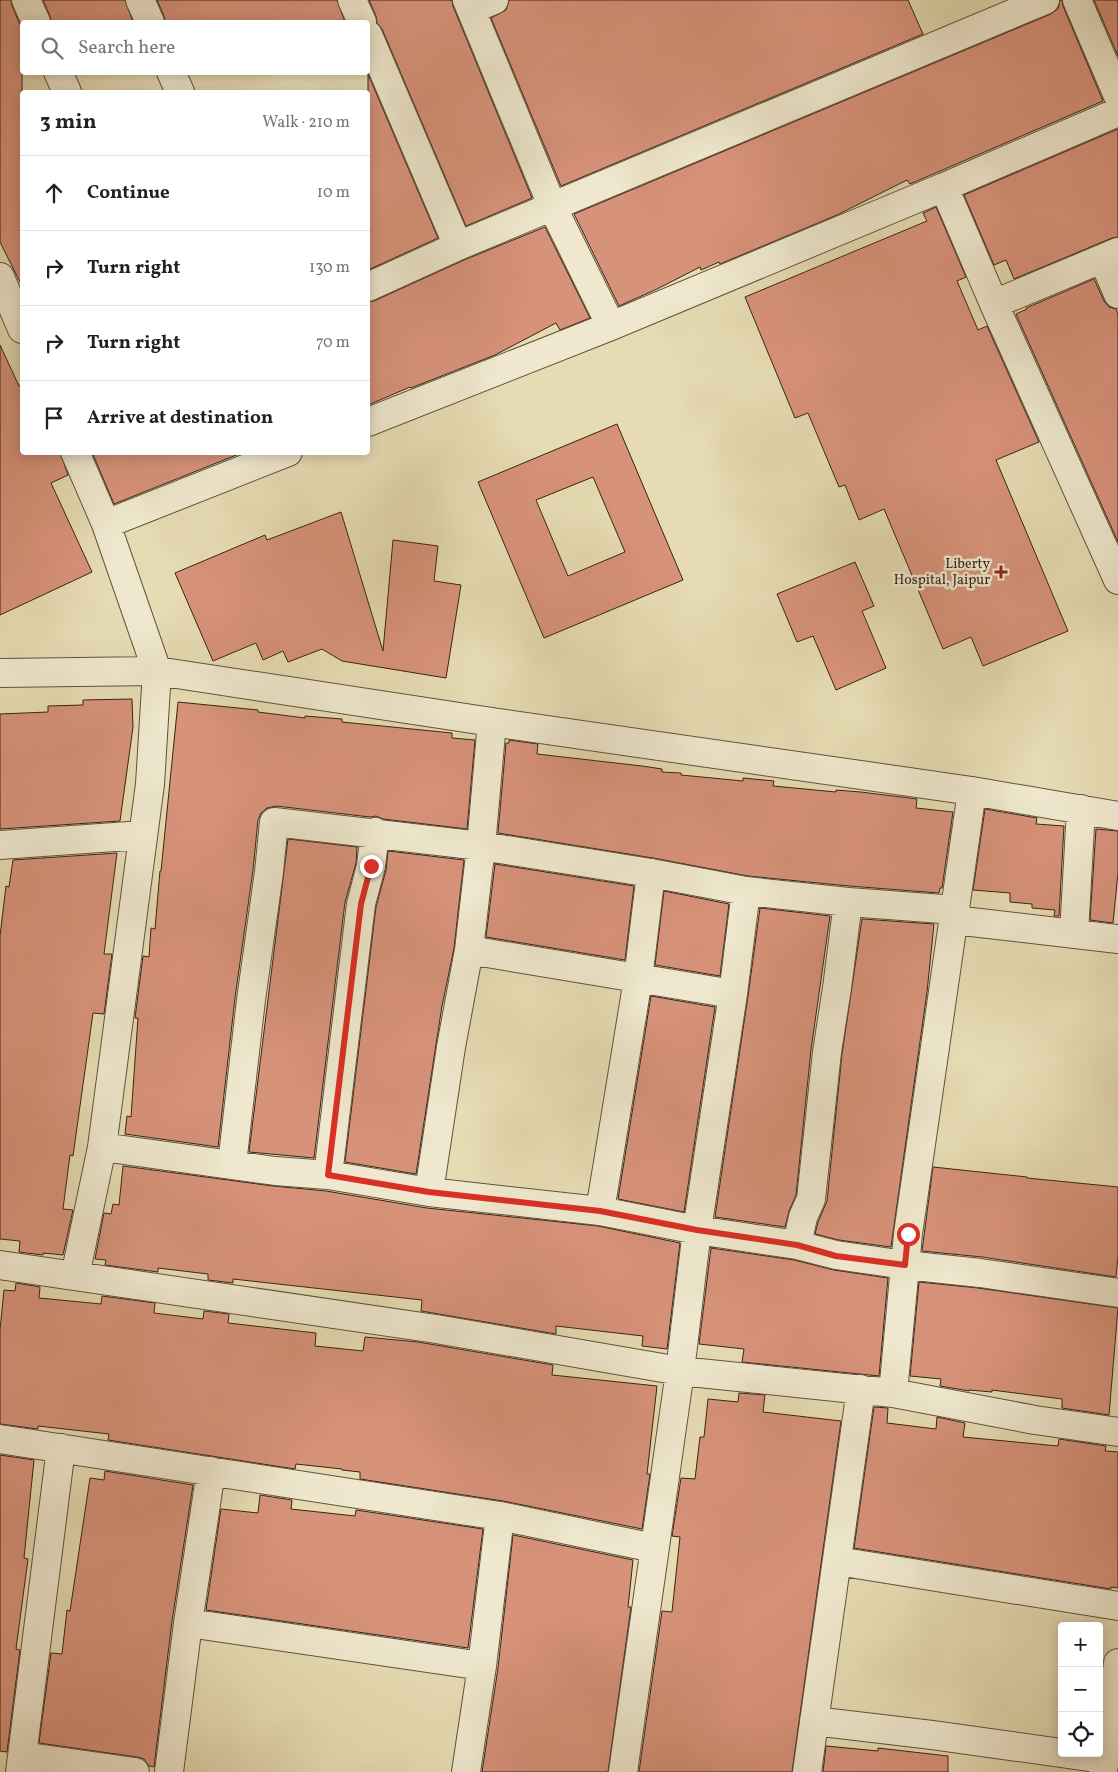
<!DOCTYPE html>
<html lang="en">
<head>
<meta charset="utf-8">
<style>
	:root { --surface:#fff; --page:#f6f6f6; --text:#202124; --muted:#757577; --line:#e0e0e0 }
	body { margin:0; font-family:Vollkorn,serif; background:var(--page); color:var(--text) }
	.controls { position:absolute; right:15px; bottom:15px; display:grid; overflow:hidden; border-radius:5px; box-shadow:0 2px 12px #0003 }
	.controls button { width:45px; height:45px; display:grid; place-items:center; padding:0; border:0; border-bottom:1px solid var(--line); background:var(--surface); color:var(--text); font:25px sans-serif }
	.stop { position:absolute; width:15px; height:15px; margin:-11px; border:4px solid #d93025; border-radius:50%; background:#fff }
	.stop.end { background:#d93025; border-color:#fff; box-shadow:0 1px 5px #0008 }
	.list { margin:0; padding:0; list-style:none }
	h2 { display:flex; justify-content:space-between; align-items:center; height:65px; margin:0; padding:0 20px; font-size:21px }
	h2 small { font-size:16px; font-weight:400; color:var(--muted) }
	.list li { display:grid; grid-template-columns:32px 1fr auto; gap:15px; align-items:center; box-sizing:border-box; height:75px; padding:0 20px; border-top:1px solid var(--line) }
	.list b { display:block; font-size:19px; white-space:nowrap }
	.list em { font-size:16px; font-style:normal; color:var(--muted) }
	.icon { flex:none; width:28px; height:28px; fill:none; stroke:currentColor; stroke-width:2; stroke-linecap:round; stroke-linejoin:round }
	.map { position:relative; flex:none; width:1118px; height:1772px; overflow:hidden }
	.search { position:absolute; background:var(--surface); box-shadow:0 2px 12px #0003; left:20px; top:20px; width:350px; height:55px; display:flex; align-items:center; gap:12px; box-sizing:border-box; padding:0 18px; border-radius:5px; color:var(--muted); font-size:19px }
	.panel { position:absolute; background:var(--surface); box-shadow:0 2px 12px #0003; left:20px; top:90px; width:350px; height:365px; border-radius:5px }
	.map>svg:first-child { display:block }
	.building { fill:#d7927a; stroke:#362417; fill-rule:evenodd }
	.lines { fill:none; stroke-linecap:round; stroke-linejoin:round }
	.street-casing { stroke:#62523e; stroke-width:30 }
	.street { stroke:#efe8ce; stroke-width:28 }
	.route { stroke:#d93025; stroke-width:6 }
	.poi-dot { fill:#8f2418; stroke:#efe8ce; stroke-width:2 }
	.labels { text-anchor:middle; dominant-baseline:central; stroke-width:5; stroke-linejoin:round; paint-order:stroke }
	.poi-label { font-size:14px; fill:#362417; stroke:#efe8ce; text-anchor:end }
</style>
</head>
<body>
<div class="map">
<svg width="1118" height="1772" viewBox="0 0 1118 1772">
	<rect width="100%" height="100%" fill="#e6dbb3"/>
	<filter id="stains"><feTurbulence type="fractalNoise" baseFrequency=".004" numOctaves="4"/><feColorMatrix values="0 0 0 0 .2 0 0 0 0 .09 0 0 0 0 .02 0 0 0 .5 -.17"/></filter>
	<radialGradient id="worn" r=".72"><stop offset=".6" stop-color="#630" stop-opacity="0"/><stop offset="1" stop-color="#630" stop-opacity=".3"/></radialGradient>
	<path class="building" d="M0 0H11L12 6 22 29V286L0 242Z
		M43 0H125L133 22H51L50 16Z
		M157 0H337L345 22H165L164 16Z
		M369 0H452L453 6 532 198 466 226 382 29 377 23 376 16Z
		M509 0H908L923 34 561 186 491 18 506 10Z
		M1060 0H1062L1063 6 1103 101 910 184 907 180 837 215 720 264 719 262 701 270 700 267 657 289 619 306 574 214 1051 14 1058 9Z
		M1094 0H1118V56Z
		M368 74 438 238 368 270Z
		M1118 129V237L1112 238 1014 279 1006 260 994 265 964 195Z
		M936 207 966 277 957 281 978 330 987 326 1039 442 996 460 1068 631 983 666 971 637 943 649 884 509 859 520 845 485 839 487 808 413 795 418 745 297 927 221 923 213Z
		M545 227 590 318 560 330 556 323 495 355 411 388 410 387 368 405V302L374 301 464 260Z
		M1094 279 1104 301 1109 307 1116 309 1118 314V542L1016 314 1027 309 1026 308Z
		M0 345 19 386H22V452H60L68 475 51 483 92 572 0 615Z
		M617 424 683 580 544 638 478 482ZM593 477 625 552 568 576 536 500Z
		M92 452H244L114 504Z
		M341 512 383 651 393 540 438 546 434 581 461 585 446 678 342 661 322 649 288 662 283 651 263 660 256 643 213 661 175 573 265 535 267 540Z
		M855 562 874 606 862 611 886 668 836 690 813 636 797 642 777 594Z
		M132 699 133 727 120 821 0 829V714L48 712V706L83 705V700Z
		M178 702 258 710V712L305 718V716L342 719V722L452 733V738L475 740 467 829 383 819 376 816 370 817 276 806 267 808 261 813 258 820 253 870 235 998 218 1147 125 1134 127 1116 131 1117 138 1018H135L143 956 149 957 151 928 155 929 160 871H161Z
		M509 740 538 744 537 754 642 766 662 769V772L681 773V775L743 781V778L774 781 773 786 836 792V790L861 792 917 799 916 808 953 812 942 888H940L939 893 849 886 748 876 653 858 498 833 506 743H509Z
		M985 809 1037 818 1036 824 1064 826 1059 916H1054L1055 910 1032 908V904L1010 902V893L973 890Z
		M1096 829 1118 831V873L1113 923 1090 920Z
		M288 839 357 847 356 863 345 902 314 1158 249 1152Z
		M388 851 464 860 454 948 442 1006 416 1174 345 1162 376 907 386 870Z
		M117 853 104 954H112L104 1014 93 1013 73 1156 70 1155 63 1209 73 1210 63 1255 43 1253V1255L19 1252 20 1241 0 1239V936L6 886 9 887 13 860Z
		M495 864 634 886 625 960 486 937Z
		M664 891 729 904 720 976 655 965Z
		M760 908 830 916 811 1050 796 1195 789 1211 785 1227 715 1217 748 996Z
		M862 919 934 924 927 992 891 1247 839 1240 815 1234 818 1222 827 1201 842 1054Z
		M651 996 715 1007 684 1212 618 1199Z
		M123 1166 273 1186 326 1191 427 1208 598 1226 680 1243 667 1349 642 1346 643 1336 556 1326V1334L421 1311 422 1300 233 1279V1283L208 1280V1274L158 1268V1272L105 1265 106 1260 95 1259 104 1213 111 1214 113 1204 119 1205Z
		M933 1167 1027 1177V1178L1118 1187V1256L1116 1277 982 1257 922 1251Z
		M711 1248 794 1260 834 1270 888 1278 879 1376 742 1362 744 1349 699 1344Z
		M919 1282 978 1288 1118 1308 1109 1415 1062 1408V1399L992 1390V1392L969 1390V1391L940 1386 941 1379 910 1376Z
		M16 1283 40 1287 39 1298 101 1304 102 1296 155 1303 154 1313 203 1319 204 1311 229 1314 228 1323 316 1333 315 1346 363 1351 365 1337 418 1342 553 1365 552 1375 657 1386 647 1474H650L642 1529 503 1501 360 1479V1472L342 1470V1469L296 1464 295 1469 108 1440 109 1434 38 1426V1429L0 1424V1330L4 1290 15 1291Z
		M739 1393 765 1395 763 1412 841 1421 792 1772H639L662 1611 672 1612 680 1537 672 1536 681 1478 695 1479 700 1437H704L708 1399 738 1402Z
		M874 1407 888 1408 887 1423 936 1429 937 1417 965 1423 963 1437 1058 1446 1059 1439 1106 1446 1105 1451 1118 1452V1588L1111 1587V1589L854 1548Z
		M0 1455 34 1460 24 1558 28 1559 16 1649 20 1650 7 1752 0 1751Z
		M105 1471 193 1485 172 1621 154 1767 149 1766 144 1759 137 1757 39 1743 51 1653 62 1654 67 1610 70 1611 90 1478 104 1480Z
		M260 1495 292 1500 291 1509 355 1516 356 1510 483 1529 468 1648 206 1610 221 1509 258 1513Z
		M513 1535 633 1560 628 1607H631L608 1772H482L498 1668Z
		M826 1746 878 1751V1748L948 1756V1772H823Z"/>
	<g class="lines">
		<defs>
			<path id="street" d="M26 0 36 22
				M140 0 150 22
				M352 0 362 22
				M467 0 553 208 611 326
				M1077 0 1118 96
				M471 10 494 0
				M368 35 458 246
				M58 72 67 92
				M171 72 180 92
				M944 187 1118 112
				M1103 259 1118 294
				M0 277 22 329
				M368 287 458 246 1045 0
				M994 304 1118 252
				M368 422 611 326 944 187 994 304 1118 580
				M75 452 106 524
				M0 673 157 671 492 722 972 791 1118 816
				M0 845 143 835
				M954 920 1118 939
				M1074 934 1081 809
				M469 950 733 994
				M102 1147 275 1171 328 1175 429 1192 600 1211 697 1230 797 1245 836 1255 905 1265 980 1273 1118 1293
				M232 1164 251 1000 269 872 274 822 481 846 651 873 746 891 848 902 956 910
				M328 1175 361 904 371 866 375 832
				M429 1192 451 1047 469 950 481 846 492 722
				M600 1211 638 979 651 873
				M797 1245 803 1217 811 1199 827 1052 837 988 848 902
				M0 1265 436 1329 680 1371 893 1393 1035 1420 1118 1432
				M75 1276 102 1147 150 784 157 671 106 524 288 452
				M893 1393 908 1234 972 791
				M0 1439 500 1516 654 1548
				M837 1561 1118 1606
				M188 1623 482 1666
				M814 1721 932 1735 1104 1759
				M22 1756 135 1772
				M20 1772 61 1448
				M169 1772 188 1623 211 1471
				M466 1772 482 1666 500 1516
				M623 1772 680 1371 697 1230 733 994 746 891
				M807 1772 861 1389
				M1103 1772 1118 1663"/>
		</defs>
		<use href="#street" class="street-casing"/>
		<use href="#street" class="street"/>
	</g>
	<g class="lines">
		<path class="route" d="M371 866 361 904 328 1175 429 1192 600 1211 697 1230 797 1245 836 1256 905 1265 908 1234"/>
	</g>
	<path class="poi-dot" d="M998.5 564.5h5v5h5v5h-5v5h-5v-5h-5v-5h5z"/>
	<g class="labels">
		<g class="poi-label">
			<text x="990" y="564">Liberty<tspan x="990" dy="16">Hospital, Jaipur</tspan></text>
		</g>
	</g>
	<rect width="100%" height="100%" filter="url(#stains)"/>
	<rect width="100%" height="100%" fill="url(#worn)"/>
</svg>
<div class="controls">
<button>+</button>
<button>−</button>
<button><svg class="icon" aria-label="locate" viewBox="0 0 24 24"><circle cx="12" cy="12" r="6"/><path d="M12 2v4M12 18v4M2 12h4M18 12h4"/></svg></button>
</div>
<div class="stop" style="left:908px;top:1234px"></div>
<div class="stop end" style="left:371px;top:866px"></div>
<div class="search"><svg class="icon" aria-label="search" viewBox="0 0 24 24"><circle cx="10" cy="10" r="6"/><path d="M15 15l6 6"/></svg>Search here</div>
<section class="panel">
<h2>3 min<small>Walk · 210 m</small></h2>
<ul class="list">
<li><svg class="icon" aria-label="ahead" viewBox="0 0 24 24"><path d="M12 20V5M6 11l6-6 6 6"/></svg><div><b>Continue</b></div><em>10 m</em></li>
<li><svg class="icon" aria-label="right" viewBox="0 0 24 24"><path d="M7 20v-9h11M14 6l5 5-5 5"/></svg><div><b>Turn right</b></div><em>130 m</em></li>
<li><svg class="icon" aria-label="right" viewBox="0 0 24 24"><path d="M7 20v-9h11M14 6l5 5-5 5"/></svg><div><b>Turn right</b></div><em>70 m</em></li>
<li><svg class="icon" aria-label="arrive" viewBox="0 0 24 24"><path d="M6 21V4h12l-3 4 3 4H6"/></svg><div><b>Arrive at destination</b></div></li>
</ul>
</section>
</div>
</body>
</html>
